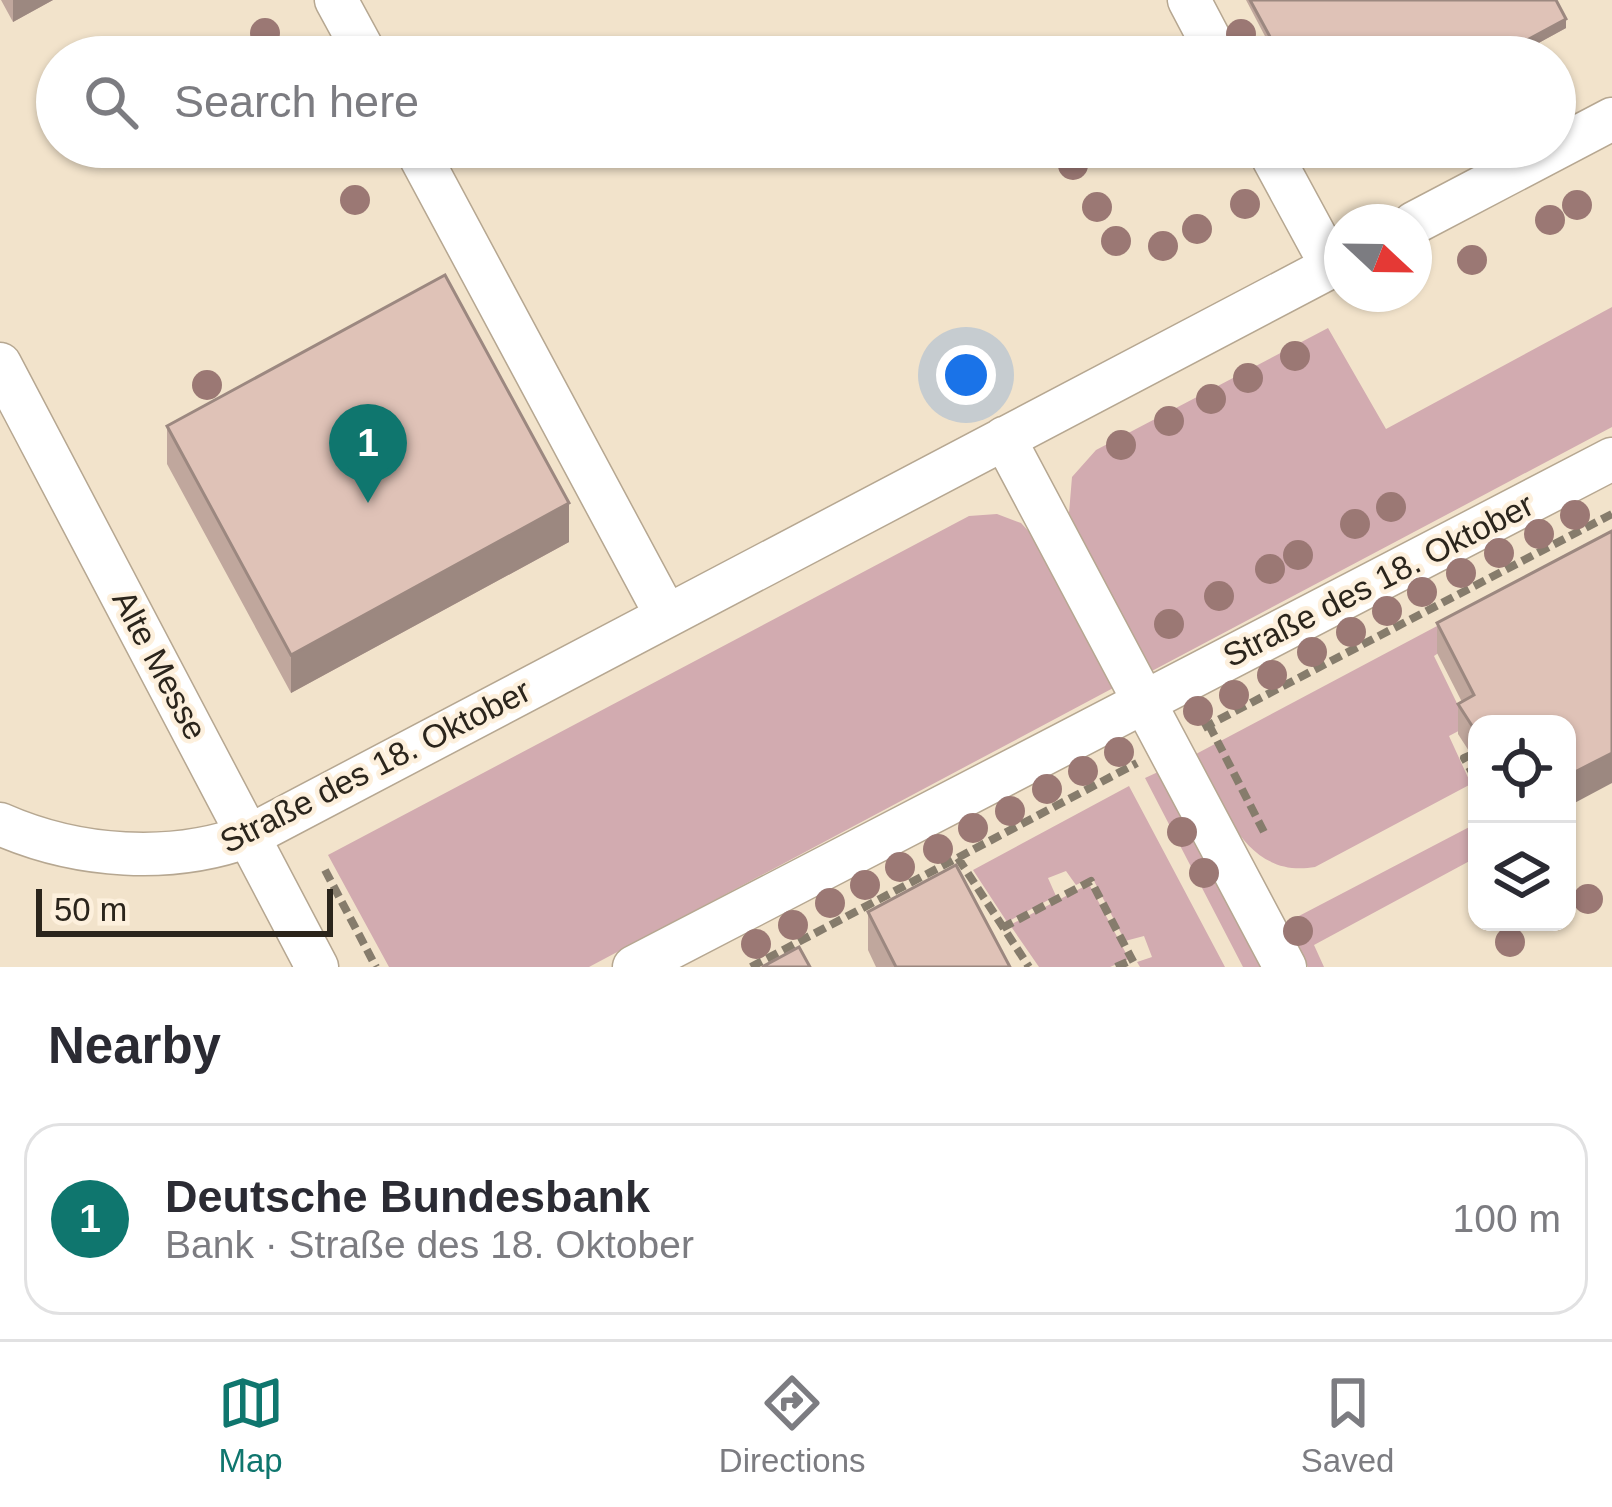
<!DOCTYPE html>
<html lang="en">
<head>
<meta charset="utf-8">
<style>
	:root { --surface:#fff; --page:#f7f7f7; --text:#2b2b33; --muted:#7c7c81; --line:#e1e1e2; --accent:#0f766e }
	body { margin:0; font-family:Arial,sans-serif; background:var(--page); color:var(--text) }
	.controls { position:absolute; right:36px; bottom:36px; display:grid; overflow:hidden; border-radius:24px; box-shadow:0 3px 9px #0004 }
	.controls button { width:108px; height:108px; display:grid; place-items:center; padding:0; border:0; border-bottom:3px solid var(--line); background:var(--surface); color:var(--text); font:60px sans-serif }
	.compass { position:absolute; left:1324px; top:204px; width:108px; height:108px; border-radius:50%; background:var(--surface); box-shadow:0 3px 9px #0004; rotate:112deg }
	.scale { position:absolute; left:36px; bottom:30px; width:297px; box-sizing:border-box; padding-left:12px; border:6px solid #2b251c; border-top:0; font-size:33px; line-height:42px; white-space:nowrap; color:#2b251c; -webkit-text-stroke:9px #fdf0dd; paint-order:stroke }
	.you { position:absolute; left:966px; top:375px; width:42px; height:42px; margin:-30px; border:9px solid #fff; border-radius:50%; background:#1a73e8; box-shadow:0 0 0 18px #1a73e833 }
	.badge { display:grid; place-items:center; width:78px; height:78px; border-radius:50%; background:var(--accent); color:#fff; font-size:39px; font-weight:700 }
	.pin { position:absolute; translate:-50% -99px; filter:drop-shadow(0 3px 6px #0008) }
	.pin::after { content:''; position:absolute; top:63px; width:42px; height:36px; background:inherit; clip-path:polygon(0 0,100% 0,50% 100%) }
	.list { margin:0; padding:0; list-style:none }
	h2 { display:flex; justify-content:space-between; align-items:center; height:156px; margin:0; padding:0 48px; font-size:51px }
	h2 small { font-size:39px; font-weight:400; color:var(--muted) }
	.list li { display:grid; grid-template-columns:78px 1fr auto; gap:36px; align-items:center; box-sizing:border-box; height:192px; margin:0 24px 24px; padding:0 24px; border:3px solid var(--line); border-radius:36px }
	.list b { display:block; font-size:45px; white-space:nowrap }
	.list p { margin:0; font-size:39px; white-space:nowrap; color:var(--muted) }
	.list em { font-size:39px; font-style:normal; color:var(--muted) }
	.icon { flex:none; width:66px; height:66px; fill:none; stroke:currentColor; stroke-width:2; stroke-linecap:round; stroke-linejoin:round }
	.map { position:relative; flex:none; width:1612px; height:967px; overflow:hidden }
	.search { position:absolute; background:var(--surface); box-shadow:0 3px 9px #0004; left:36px; right:36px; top:36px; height:132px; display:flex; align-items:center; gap:30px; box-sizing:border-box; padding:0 42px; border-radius:66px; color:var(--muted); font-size:45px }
	.sheet { height:372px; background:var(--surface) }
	nav { display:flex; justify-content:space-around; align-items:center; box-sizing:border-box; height:168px; border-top:3px solid var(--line); background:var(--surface); font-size:33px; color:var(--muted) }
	nav a { display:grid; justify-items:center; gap:6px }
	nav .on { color:var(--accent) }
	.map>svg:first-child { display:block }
	.green { fill:#d2abb0 }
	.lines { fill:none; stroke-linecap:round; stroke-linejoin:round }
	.minor-casing { stroke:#b6a791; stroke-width:45 }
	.path { stroke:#867c6c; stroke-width:8; stroke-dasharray:12 6; stroke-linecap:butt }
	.minor { stroke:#fff; stroke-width:42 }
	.tree { fill:#9b7874 }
	.wall { fill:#c0a79d }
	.shaded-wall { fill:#9c8880 }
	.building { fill:#dfc2b7; stroke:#9c8880; stroke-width:3 }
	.labels { text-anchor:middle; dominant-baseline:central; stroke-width:9; stroke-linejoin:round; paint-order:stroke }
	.street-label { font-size:33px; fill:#2b251c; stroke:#fdf0dd }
</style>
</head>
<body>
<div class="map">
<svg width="1612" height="967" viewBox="0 0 1612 967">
	<rect width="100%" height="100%" fill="#f2e3cb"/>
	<path class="green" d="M1612 307V427L1150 672 1069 513 1072 477 1096 450 1328 328 1386 429Z
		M997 514 1021 523 1034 537 1115 687 589 967H389L328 855 969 516Z
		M1612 533 1434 656 1468 726 1449 736 1471 784 1315 867C1245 879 1223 806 1196 754Z
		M1158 772 1262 967H1243L1145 778Z
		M1129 786 1225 967H1140L1137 962 1152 957 1144 936 1125 941 1092 877 1076 885 1066 871 1048 878 1056 896 1007 922 973 870Z
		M1477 823V857L1314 945 1324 967H1308L1289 931 1297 917Z
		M1089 884 1129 959 1110 967H1039L1010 925Z"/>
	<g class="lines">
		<defs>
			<path id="minor" d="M336 0 367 57
				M1189 0 1219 57
				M415 147 666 615
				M1267 147 1332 267
				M1414 223 1612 119
				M0 364 317 967
				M1004 438 1285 967
				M0 824C77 858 172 865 251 835L1342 261
				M634 967 1612 459"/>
		</defs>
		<use href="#minor" class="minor-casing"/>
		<path class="path" d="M1209 725 1264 832
			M1203 728 1612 514
			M1471 755 1464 758 1477 781
			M958 858 1029 967
			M325 870 376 967
			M1002 928 1091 881 1136 967
			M751 967 1137 763
			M1116 967 1132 960"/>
		<use href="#minor" class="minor"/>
	</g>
	<g class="tree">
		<circle cx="265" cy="33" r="15"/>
		<circle cx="1241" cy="34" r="15"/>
		<circle cx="1073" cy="165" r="15"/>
		<circle cx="355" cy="200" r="15"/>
		<circle cx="1245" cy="204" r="15"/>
		<circle cx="1577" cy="205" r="15"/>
		<circle cx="1097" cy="207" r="15"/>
		<circle cx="1550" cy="220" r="15"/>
		<circle cx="1197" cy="229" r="15"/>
		<circle cx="1116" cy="241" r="15"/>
		<circle cx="1163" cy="246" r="15"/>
		<circle cx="1472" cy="260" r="15"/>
		<circle cx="1295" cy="356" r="15"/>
		<circle cx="1248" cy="378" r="15"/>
		<circle cx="207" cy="385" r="15"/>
		<circle cx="1211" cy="399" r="15"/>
		<circle cx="1169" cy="421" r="15"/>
		<circle cx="1121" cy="445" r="15"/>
		<circle cx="1391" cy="507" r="15"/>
		<circle cx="1575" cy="515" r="15"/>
		<circle cx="1355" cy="524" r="15"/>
		<circle cx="1539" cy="534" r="15"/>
		<circle cx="1499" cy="553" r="15"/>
		<circle cx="1298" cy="555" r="15"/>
		<circle cx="1270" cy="569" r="15"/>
		<circle cx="1461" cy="573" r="15"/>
		<circle cx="1422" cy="592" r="15"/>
		<circle cx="1219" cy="596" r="15"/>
		<circle cx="1387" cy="611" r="15"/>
		<circle cx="1169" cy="624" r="15"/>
		<circle cx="1351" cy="632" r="15"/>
		<circle cx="1312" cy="652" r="15"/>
		<circle cx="1272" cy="675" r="15"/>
		<circle cx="1234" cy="695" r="15"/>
		<circle cx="1198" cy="711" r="15"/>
		<circle cx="1119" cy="752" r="15"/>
		<circle cx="1083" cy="771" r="15"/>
		<circle cx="1047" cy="789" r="15"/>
		<circle cx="1010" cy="811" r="15"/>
		<circle cx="973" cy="828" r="15"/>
		<circle cx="1182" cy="832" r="15"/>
		<circle cx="938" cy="849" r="15"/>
		<circle cx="900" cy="867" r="15"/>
		<circle cx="1204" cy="873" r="15"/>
		<circle cx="865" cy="885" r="15"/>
		<circle cx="1588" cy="899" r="15"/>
		<circle cx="830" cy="903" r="15"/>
		<circle cx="793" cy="925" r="15"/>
		<circle cx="1298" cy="931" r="15"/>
		<circle cx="1510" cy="942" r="15"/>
		<circle cx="756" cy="944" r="15"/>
	</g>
	<path class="wall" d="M1 0H53L13 22Z
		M1246 0H1556L1566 28 1513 57H1276Z
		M167 426 569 542 291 693 167 464Z
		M1437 623 1567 724H1477L1476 762 1458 734V704L1462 702 1437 653Z
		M868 912 1010 967H876L868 950Z"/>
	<path class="shaded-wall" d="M13 0H53L13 22Z
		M1566 19V28L1513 57H1496Z
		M1328 147H1344L1328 156Z
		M569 503V542L291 693V655Z
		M1612 753V783L1567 807V776Z"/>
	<path class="building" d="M1250 0H1556L1566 19 1496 57H1281Z
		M445 275 569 503 291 655 167 426Z
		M1612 531V753L1567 776V724H1477L1476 732 1458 704 1474 695 1437 623Z
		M956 865 1010 967H896L868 912Z
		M799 947 810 967H762Z"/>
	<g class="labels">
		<g class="street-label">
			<text transform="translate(1378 580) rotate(-27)">Straße des 18. Oktober</text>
			<text transform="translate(160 665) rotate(62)">Alte Messe</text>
			<text transform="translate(375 766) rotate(-27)">Straße des 18. Oktober</text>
		</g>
	</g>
</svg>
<div class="controls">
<button><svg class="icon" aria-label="locate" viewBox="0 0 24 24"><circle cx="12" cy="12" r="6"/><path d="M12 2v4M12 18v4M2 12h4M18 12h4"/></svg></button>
<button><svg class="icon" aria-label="layers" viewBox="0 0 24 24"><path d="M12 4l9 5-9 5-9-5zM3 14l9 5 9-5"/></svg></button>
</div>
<svg class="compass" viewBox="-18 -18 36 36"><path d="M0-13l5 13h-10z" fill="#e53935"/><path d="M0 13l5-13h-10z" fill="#7c7c81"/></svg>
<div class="scale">50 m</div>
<div class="you"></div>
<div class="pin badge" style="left:368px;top:503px">1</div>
<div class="search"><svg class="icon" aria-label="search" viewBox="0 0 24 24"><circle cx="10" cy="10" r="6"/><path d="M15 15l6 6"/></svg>Search here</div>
</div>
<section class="sheet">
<h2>Nearby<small></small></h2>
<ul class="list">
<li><span class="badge">1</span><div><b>Deutsche Bundesbank</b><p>Bank · Straße des 18. Oktober</p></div><em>100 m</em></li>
</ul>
</section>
<nav>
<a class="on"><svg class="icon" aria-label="map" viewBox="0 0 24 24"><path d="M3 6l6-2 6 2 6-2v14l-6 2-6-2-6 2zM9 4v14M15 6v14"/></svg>Map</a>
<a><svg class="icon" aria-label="directions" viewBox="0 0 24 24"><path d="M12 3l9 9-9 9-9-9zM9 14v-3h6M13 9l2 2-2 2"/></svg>Directions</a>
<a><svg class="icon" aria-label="saved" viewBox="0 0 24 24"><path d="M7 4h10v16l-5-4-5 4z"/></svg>Saved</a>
</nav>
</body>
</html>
